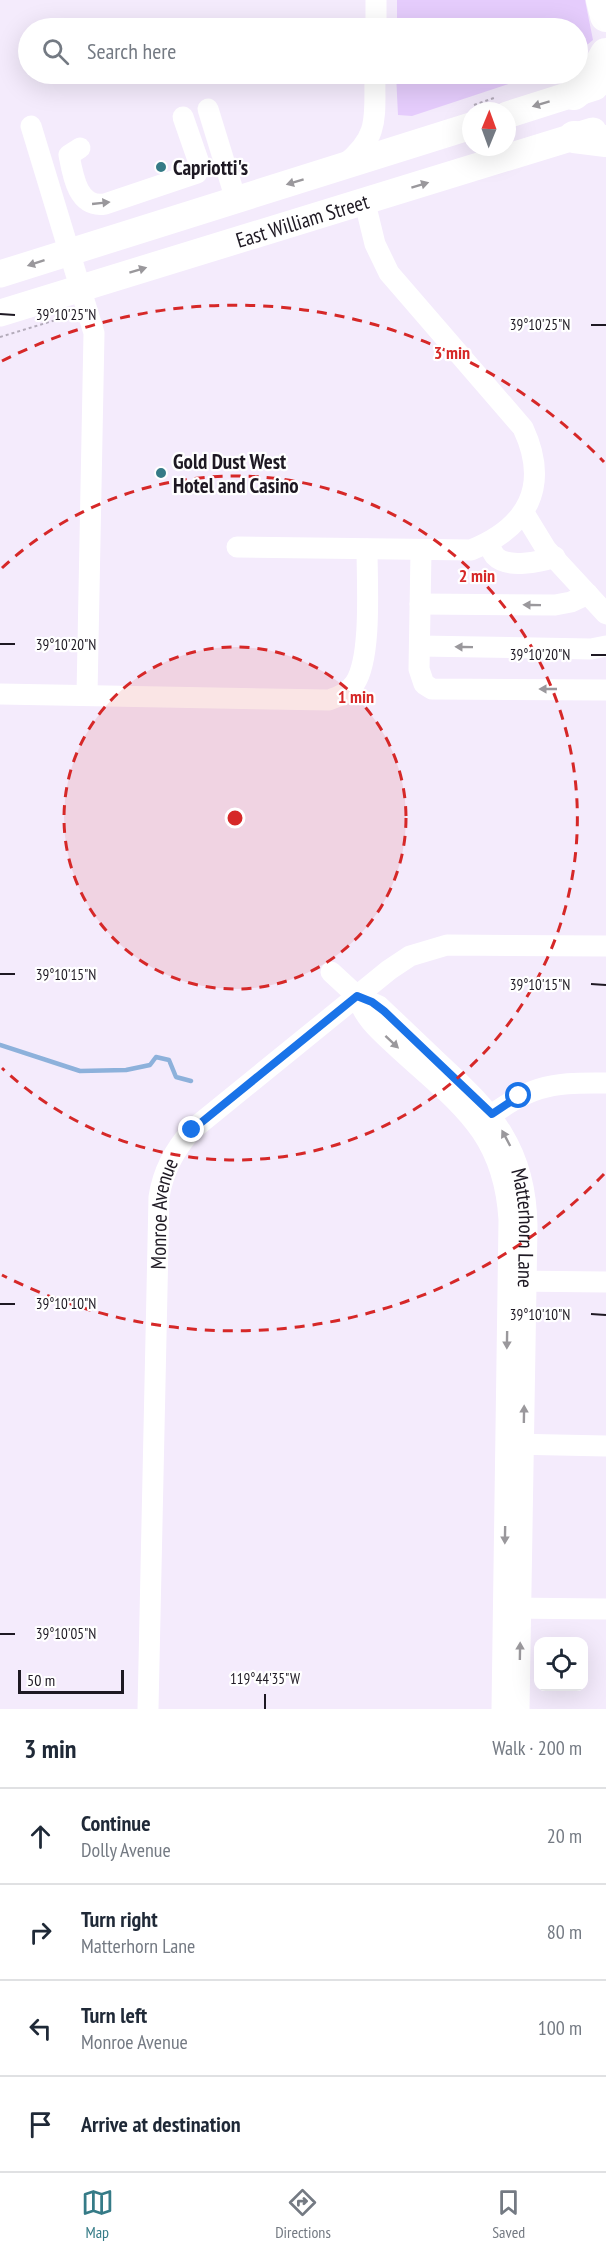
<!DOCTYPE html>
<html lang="en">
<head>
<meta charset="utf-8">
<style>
	:root { --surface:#fff; --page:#f6f6f7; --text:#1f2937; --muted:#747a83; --line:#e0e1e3; --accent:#357b87 }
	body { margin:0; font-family:"PT Sans Narrow",sans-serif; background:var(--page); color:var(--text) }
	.controls { position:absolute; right:18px; bottom:18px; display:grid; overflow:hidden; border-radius:12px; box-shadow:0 6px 24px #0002 }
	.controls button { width:54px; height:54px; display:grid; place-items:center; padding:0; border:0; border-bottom:2px solid var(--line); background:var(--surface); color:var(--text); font:30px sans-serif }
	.compass { position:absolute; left:462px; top:102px; width:54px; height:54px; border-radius:50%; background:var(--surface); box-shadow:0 6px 24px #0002; rotate:1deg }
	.scale { position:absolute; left:18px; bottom:15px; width:106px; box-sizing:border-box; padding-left:6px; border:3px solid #1e1923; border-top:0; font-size:16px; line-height:21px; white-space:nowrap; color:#1e1923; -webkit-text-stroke:4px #fff; paint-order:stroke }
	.stop { position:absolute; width:18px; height:18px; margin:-14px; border:4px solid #1a73e8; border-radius:50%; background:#fff }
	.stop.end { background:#1a73e8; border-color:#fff; box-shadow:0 2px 6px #0008 }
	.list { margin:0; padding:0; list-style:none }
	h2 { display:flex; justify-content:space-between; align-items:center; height:78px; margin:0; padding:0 24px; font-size:26px }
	h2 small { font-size:20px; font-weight:400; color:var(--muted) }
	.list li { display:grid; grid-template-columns:39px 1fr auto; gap:18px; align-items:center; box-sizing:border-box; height:96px; padding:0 24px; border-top:2px solid var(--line) }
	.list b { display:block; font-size:22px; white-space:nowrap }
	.list p { margin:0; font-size:20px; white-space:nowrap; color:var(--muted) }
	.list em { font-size:20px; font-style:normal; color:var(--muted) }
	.icon { flex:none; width:33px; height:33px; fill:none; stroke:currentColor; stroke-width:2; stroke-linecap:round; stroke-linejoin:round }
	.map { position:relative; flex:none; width:606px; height:1709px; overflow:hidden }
	.search { position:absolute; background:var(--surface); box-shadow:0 6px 24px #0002; left:18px; right:18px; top:18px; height:66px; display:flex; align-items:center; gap:15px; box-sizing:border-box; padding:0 21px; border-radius:33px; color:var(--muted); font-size:22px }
	.sheet { height:462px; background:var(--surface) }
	nav { display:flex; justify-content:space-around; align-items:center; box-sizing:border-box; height:84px; border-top:2px solid var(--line); background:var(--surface); font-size:16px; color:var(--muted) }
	nav a { display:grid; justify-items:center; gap:3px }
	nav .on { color:var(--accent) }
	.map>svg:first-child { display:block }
	.green { fill:#e5ccfc }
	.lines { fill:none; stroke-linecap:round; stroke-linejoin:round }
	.stream { stroke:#8db1db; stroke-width:4.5 }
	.path { stroke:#b3abba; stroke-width:2; stroke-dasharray:3 3; stroke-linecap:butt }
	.minor { stroke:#fff; stroke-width:21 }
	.major { stroke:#fff; stroke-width:27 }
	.highway { stroke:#fff; stroke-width:32 }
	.oneway { fill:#9a989c }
	.route { stroke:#1a73e8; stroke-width:8 }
	.ticks { fill:none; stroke:#1e1923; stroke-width:2 }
	.ring { fill:none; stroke:#d62828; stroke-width:3; stroke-dasharray:10 8 }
	.poi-dot { fill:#357b87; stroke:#fff; stroke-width:2 }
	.labels { text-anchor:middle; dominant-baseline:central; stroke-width:4.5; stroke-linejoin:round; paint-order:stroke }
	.poi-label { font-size:21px; font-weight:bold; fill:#1e1923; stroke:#fff; text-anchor:start }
	.street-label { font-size:21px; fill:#1e1923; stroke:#fff }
	.ticks-label { font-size:15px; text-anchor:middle; fill:#1e1923; stroke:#fff; stroke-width:4.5; stroke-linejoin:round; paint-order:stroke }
	.centre { fill:#d62828; stroke:#fff; stroke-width:3 }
	.ring-label { font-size:18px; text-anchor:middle; font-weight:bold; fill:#d62828; stroke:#fff; stroke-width:4.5; stroke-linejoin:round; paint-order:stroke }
</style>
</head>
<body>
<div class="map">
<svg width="606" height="1709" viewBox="0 0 606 1709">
	<rect width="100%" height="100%" fill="#f4ebfc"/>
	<path class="green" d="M397 0H585L593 40 578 52V28H397Z
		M396 74H539L412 116 398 115Z"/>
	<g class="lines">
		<path class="stream" d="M0 1045 80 1071 126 1070 150 1065 156 1057 169 1060 176 1077 191 1081"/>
		<path class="path" d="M474 105 494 98
			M0 337 69 316"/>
		<g class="minor">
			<path d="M376 28V0"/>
			<path d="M208 109 236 200"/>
			<path d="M31 126 94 333 87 695"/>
			<path d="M80 148 69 155C73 177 78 208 105 204L197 173 199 163 183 117"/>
			<path d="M345 164C381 136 374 115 375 74"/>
			<path d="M524 513 546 549 606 614"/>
			<path d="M488 543C490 547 492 552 495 556 507 569 540 562 555 557"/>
			<path d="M237 547 471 550C528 527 550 486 523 428L389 273 375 244 365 203"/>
			<path d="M421 551 419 669 424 684 432 689 606 690"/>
			<path d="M420 604 555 605 571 602 588 594"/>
			<path d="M420 646 591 649 606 646"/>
			<path d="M0 694 329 700C340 696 348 693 355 683 372 657 367 582 367 549"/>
			<path id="s1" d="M331 972 357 996 379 1006C399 1025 419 1044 439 1063 493 1113 526 1149 527 1226L519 1709"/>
			<path d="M357 996C364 1019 382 1033 399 1049 459 1104 504 1132 509 1220L502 1709"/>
			<path d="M481 1122C530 1087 545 1082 606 1083"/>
			<path d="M512 1281 606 1282"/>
			<path d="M510 1444 606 1446"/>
			<path d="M507 1608 606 1609"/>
			<path id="s2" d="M148 1709 159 1197C163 1171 174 1150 192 1130L389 970 410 956 447 945 606 946"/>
		</g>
		<g class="major">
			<path d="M507 115 595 87"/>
			<path d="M0 274 471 126"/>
			<path id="s3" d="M0 313 593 131"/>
		</g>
		<path class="highway" d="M602 0 606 16
			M574 94 591 80 606 54
			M574 137 606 141"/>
	</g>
	<defs><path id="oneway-solid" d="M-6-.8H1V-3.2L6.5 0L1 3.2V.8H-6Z" transform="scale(1.5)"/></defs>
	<g class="oneway">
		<use href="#oneway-solid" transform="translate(541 104) rotate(163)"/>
		<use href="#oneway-solid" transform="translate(295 182) rotate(163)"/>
		<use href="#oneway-solid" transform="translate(420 185) rotate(-17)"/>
		<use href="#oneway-solid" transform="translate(101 203) rotate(-6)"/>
		<use href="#oneway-solid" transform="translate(36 263) rotate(162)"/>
		<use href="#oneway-solid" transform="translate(138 270) rotate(-17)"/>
		<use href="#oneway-solid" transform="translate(532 605) rotate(-179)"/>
		<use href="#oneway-solid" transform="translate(464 647) rotate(-179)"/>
		<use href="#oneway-solid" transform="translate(548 689) rotate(-180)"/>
		<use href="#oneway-solid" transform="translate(392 1042) rotate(43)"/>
		<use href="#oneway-solid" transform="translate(506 1138) rotate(-118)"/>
		<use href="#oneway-solid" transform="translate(507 1340) rotate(91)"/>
		<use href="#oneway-solid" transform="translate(524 1414) rotate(-89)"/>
		<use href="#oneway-solid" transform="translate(505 1535) rotate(91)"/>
		<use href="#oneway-solid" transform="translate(520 1651) rotate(-89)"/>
	</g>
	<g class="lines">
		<path class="route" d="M192 1130 357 996 372 1002 384 1011 492 1114 519 1096"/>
	</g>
	<path class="ticks" d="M0 314 15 315M591 325H606M0 644H15M591 655H606M0 974H15M591 984 606 985M0 1304H15M591 1314 606 1315M0 1634H15M265 1709V1694"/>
	<circle cx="235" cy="818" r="171" fill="#d62828" fill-opacity=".12"/>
	<g class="ring">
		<circle cx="235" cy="818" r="171"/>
		<path d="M2 568A342 342 0 1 1 2 1068"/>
		<path d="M604 1174A513 513 0 0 1 2 1275M2 361A513 513 0 0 1 604 462"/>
	</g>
	<g class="poi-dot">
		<circle cx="161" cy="167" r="6"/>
		<circle cx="161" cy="473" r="6"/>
	</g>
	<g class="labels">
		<g class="poi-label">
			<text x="173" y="167">Capriotti's</text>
			<text x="173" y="461">Gold Dust West<tspan x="173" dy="24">Hotel and Casino</tspan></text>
		</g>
		<g class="street-label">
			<text stroke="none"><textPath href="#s3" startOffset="316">East William Street</textPath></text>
			<text stroke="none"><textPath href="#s2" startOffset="496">Monroe Avenue</textPath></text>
			<text stroke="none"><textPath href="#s1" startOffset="336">Matterhorn Lane</textPath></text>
		</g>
	</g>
	<g class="ticks-label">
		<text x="66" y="320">39°10'25"N</text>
		<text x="540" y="330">39°10'25"N</text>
		<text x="66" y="650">39°10'20"N</text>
		<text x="540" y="660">39°10'20"N</text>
		<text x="66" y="980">39°10'15"N</text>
		<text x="540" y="990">39°10'15"N</text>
		<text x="66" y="1309">39°10'10"N</text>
		<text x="540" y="1320">39°10'10"N</text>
		<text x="66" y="1639">39°10'05"N</text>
		<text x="265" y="1684">119°44'35"W</text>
	</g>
	<circle cx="235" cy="818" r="9" class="centre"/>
	<g class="ring-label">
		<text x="452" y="359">3 min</text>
		<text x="477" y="582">2 min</text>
		<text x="356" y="703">1 min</text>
	</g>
</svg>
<div class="controls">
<button><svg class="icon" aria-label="locate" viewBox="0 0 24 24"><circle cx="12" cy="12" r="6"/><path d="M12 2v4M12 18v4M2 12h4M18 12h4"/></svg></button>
</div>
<svg class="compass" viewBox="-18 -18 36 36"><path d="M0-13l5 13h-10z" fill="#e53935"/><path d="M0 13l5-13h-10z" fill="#747a83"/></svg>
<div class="scale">50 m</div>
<div class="stop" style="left:519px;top:1096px"></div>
<div class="stop end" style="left:192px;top:1130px"></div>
<div class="search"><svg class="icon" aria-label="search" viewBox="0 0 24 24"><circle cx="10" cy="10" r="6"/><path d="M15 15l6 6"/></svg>Search here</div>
</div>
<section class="sheet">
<h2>3 min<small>Walk · 200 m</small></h2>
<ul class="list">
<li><svg class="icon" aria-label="ahead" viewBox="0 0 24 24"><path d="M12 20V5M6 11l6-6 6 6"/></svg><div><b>Continue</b><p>Dolly Avenue</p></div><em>20 m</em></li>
<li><svg class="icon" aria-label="right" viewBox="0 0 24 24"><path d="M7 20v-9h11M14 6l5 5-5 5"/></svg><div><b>Turn right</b><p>Matterhorn Lane</p></div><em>80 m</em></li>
<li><svg class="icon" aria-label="left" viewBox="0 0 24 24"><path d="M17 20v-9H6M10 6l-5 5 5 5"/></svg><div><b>Turn left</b><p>Monroe Avenue</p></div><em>100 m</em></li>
<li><svg class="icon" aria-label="arrive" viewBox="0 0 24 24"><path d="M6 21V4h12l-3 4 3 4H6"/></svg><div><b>Arrive at destination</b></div></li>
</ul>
</section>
<nav>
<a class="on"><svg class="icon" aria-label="map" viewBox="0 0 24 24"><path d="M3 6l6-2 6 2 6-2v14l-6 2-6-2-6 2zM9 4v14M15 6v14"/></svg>Map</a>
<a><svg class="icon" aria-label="directions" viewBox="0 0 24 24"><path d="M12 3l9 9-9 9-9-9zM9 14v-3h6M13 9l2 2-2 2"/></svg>Directions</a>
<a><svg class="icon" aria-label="saved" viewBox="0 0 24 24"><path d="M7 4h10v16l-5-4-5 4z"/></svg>Saved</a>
</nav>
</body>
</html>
